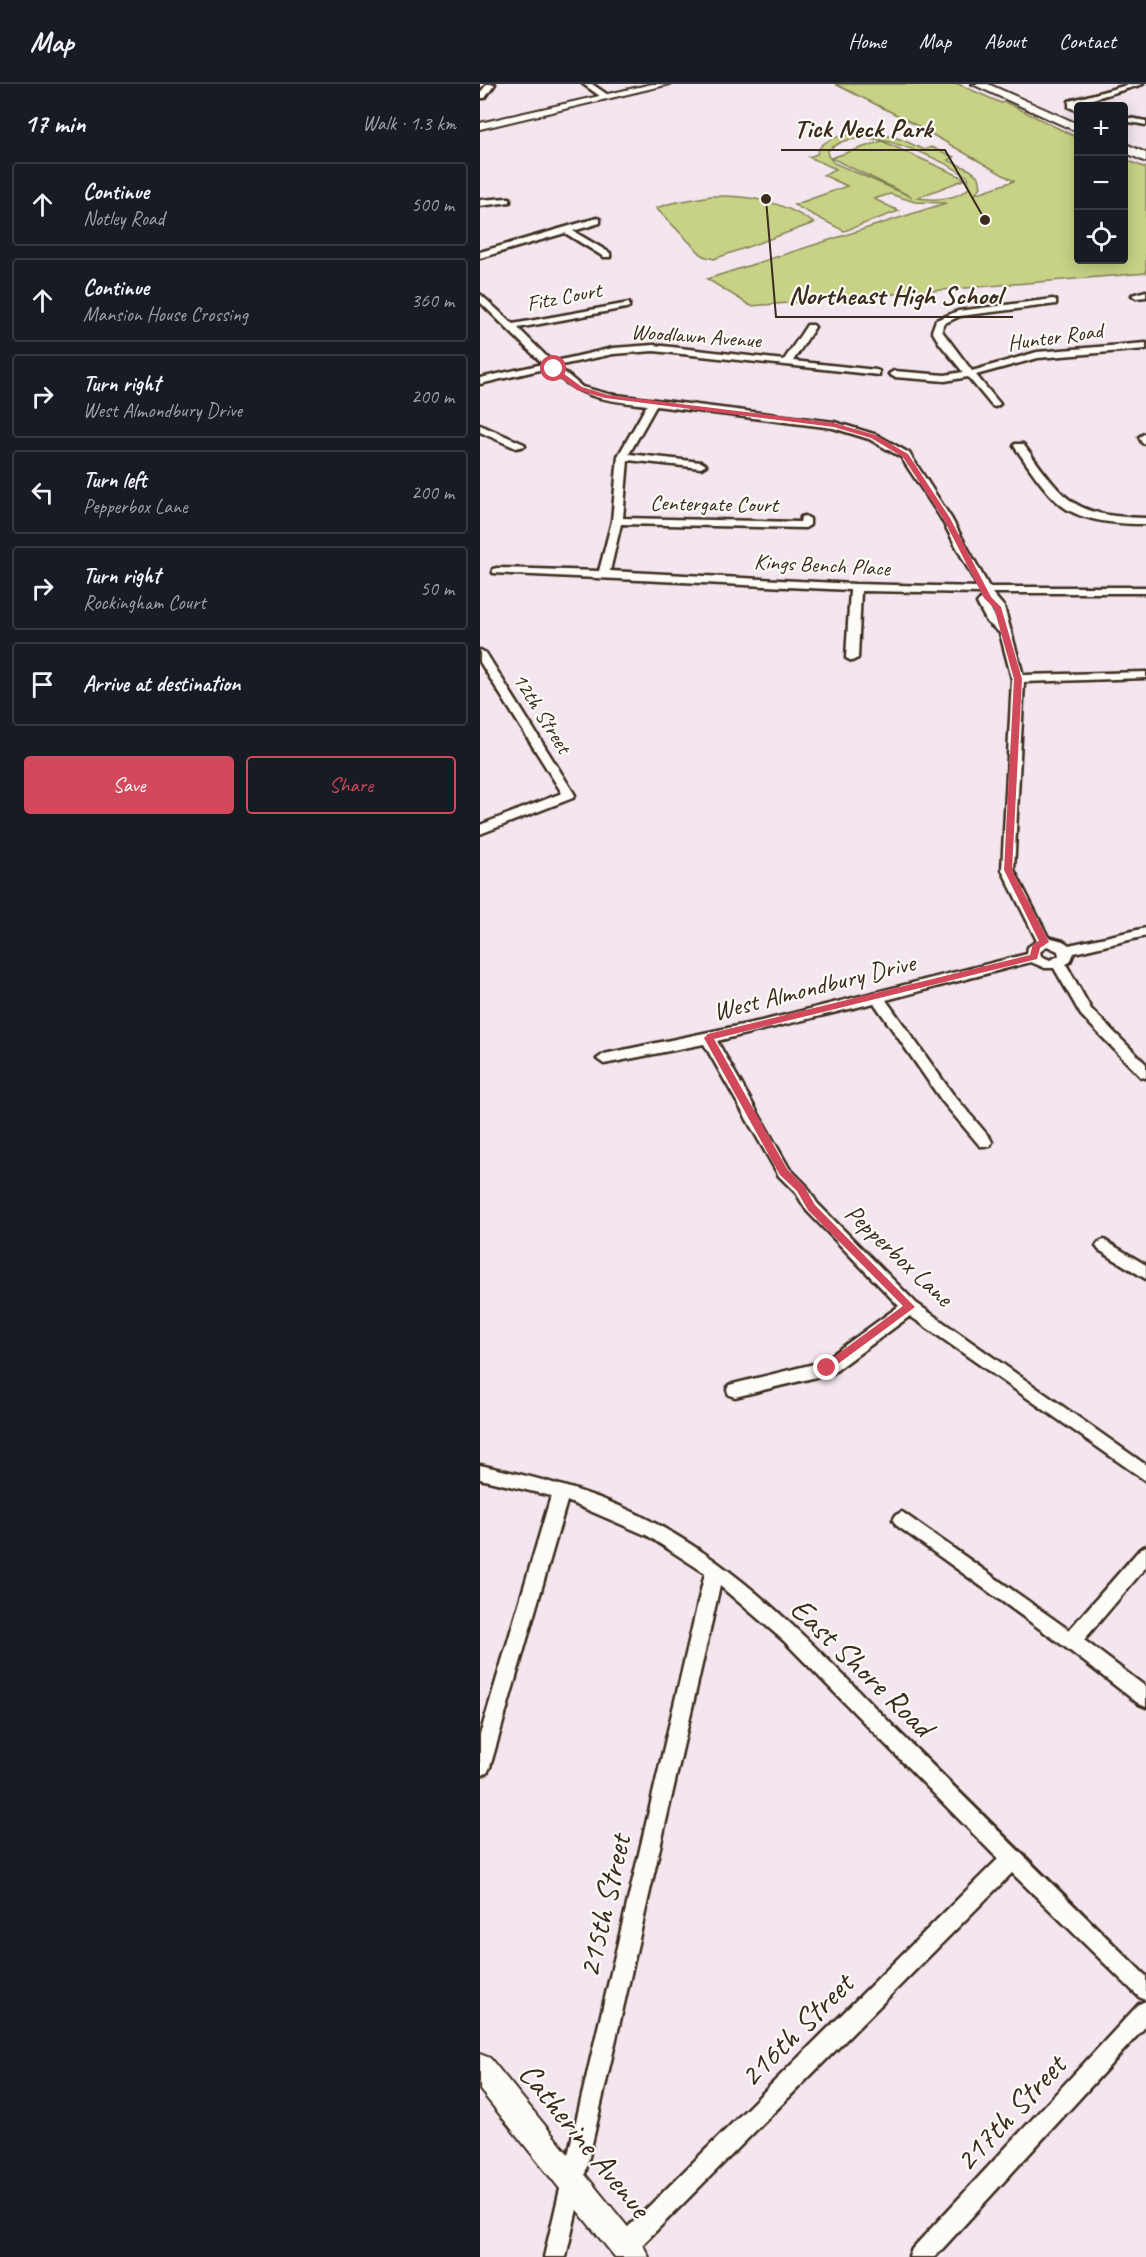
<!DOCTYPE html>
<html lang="en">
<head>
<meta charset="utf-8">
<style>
	:root { --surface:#171b24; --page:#20242c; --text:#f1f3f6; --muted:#9ea1a6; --line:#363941; --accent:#d1495b }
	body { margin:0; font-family:Caveat,sans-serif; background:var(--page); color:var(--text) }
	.controls { position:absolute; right:18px; top:18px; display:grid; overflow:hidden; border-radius:6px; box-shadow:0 3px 15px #0003 }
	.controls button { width:54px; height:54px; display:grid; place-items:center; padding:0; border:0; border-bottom:2px solid var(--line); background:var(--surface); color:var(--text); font:30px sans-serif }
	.stop { position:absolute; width:18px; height:18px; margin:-14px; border:4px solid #d1495b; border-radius:50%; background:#fff }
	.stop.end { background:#d1495b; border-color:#fff; box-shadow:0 2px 6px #0008 }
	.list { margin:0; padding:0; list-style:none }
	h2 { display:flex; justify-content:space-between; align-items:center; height:78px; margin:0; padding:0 24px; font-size:26px }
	h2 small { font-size:20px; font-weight:400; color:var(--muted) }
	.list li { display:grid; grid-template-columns:39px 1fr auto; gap:18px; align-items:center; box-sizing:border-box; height:84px; margin:0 12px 12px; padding:0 12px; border:2px solid var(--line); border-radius:6px }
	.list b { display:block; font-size:22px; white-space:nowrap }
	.list p { margin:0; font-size:20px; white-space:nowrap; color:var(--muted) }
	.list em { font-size:20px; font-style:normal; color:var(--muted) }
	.actions { display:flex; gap:12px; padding:18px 24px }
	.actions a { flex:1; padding:14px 0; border:2px solid var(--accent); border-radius:6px; text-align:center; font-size:21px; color:var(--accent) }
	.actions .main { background:var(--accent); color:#fff }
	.icon { flex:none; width:33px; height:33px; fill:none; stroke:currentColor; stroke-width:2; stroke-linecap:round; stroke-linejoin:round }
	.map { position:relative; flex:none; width:666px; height:2173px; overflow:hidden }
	header { display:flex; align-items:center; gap:36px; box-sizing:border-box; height:84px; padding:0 30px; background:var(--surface); border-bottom:2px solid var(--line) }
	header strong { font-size:28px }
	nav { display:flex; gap:33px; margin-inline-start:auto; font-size:21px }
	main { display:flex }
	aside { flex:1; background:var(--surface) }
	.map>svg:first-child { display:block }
	.green { fill:#c7d286; stroke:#817e52; stroke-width:1.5; fill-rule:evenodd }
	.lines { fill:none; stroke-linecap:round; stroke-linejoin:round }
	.minor-casing { stroke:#3b2a1e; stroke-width:5 }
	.tertiary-casing { stroke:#3b2a1e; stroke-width:4 }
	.primary-casing { stroke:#3b2a1e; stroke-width:4 }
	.minor { fill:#fdfcf7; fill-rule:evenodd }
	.tertiary { fill:#fdfcf7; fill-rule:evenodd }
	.primary { fill:#fdfcf7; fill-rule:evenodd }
	.route { fill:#d1495b }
	.labels { text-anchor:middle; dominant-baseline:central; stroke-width:4.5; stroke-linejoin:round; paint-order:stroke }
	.far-street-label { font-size:22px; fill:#3b2a1e; stroke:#fdfcf7 }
	.street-label { font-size:26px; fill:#3b2a1e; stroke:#fdfcf7 }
	.near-street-label { font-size:32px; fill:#3b2a1e; stroke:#fdfcf7 }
	.leader { fill:none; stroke:#3b2a1e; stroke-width:2 }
	.callout-dot { fill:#3b2a1e; stroke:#fdfcf7; stroke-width:2 }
	.callout-label { font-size:27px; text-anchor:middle; font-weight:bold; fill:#3b2a1e; stroke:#fdfcf7; stroke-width:4.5; stroke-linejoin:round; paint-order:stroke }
</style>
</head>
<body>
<header>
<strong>Map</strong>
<nav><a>Home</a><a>Map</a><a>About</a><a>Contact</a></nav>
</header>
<main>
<aside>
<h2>17 min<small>Walk · 1.3 km</small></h2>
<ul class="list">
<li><svg class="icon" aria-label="ahead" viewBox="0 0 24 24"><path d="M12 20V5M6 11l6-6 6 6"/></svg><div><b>Continue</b><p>Notley Road</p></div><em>500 m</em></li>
<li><svg class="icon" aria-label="ahead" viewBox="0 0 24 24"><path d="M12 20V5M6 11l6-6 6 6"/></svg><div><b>Continue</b><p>Mansion House Crossing</p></div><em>360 m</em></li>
<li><svg class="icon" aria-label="right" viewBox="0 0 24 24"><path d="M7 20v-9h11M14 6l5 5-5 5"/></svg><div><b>Turn right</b><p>West Almondbury Drive</p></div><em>200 m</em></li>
<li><svg class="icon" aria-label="left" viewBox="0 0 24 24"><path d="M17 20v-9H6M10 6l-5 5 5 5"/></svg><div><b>Turn left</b><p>Pepperbox Lane</p></div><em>200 m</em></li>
<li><svg class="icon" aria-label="right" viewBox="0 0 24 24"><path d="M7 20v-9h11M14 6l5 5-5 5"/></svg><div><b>Turn right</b><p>Rockingham Court</p></div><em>50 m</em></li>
<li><svg class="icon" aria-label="arrive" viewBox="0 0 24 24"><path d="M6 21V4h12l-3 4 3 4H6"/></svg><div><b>Arrive at destination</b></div></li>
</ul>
<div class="actions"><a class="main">Save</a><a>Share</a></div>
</aside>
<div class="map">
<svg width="666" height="2173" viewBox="0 0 666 2173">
	<rect width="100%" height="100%" fill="#f3e6ee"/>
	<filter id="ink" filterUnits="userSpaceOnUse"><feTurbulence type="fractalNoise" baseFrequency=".0167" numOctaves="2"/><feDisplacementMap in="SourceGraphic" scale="12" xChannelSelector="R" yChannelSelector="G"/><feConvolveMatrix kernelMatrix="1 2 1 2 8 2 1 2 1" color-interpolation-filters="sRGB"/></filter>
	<g filter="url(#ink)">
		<path class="green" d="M355 0H478L521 19 525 18 598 54V176H644V75L666 84V189L271 222 227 195 466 119 435 118 410 110 394 115 419 127 364 147 314 121 367 102 343 91 356 85 329 73 337 70C342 47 391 48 409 52 421 54 432 60 444 66L451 63 474 73 468 76 490 86 499 93 501 103 495 110 534 97 425 35ZM381 54C412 54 463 76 488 93L490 103C476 117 453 116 436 114L486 95 402 57 351 74 432 113 354 79 348 72V66L363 57Z
			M231 112C269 111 302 117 334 139L234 175 223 172 176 124 192 119Z"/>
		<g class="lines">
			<defs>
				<path id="minor" d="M7 0H15L5 14H0V9Z
					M103 0H112L131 13 124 15Z
					M651 0H663L596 20 598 27 589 23V17Z
					M644 33 666 37V41L644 37Z
					M27 114H30V118L0 122V116Z
					M117 134 120 135V139L93 147 130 169V173H124L85 149 0 174V168Z
					M666 207V213L656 214 652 211Z
					M0 210 33 240 149 219V223L146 224 38 244 72 278 133 264 174 261 304 276 327 241H333L335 243 313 277 396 286 399 287V291L174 267 133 270 77 282 102 303 128 310 354 338 397 351 429 369 471 434 509 503H666V509H512L524 523 543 591 666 588V594L544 598 534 786 568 853 583 857 589 861 666 844V852L594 869 590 878 586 880 611 925 666 980V994L661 993 601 931 574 884H565L551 878 406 916 472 1009 510 1054 512 1058 510 1062H500L462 1017 394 919 237 957 309 1084 326 1101 337 1119 436 1219 666 1381V1397L430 1232 353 1289 255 1313 249 1311 247 1306 249 1301 342 1278 419 1222 327 1127 316 1109 299 1092 224 960 124 980 117 975 124 970 286 936 547 870 548 863 557 857 522 786 532 595 520 549 507 538 497 519 502 513 501 509 381 507 378 574 372 577 366 574 370 506 13 489V485L17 484 119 487 132 437 138 372 167 321C124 316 101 315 68 284L0 300V294L63 280 0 218ZM176 322 353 344 389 355 421 373 461 434 498 503 375 500 130 487 141 440 325 444 330 441V435L325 432 321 433 320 438 143 434 148 376 221 384 226 381 221 378 149 370ZM509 521 513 524 516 535ZM567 862 578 867 579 872 570 876 561 872 560 868Z
					M573 215 576 216V220L480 232 463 240 462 247 492 287 557 268 666 259V265L558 274 496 291 520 320 515 323 512 322 488 293 465 297 414 293 409 290 414 287 465 291 483 288 460 260 452 247 456 236 478 227Z
					M0 341 44 360 45 362 36 364 0 348Z
					M664 350 666 351V360L662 359 659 353Z
					M535 360H543C585 416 590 432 666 434V440C639 440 602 438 581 421 562 405 548 381 534 362Z
					M0 566 6 569 95 711 93 714 0 750V741L82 709 0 578Z
					M624 1156 666 1181V1195L619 1166 616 1162 619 1158Z
					M0 1381C62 1395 124 1410 180 1442 272 1492 344 1572 417 1646 499 1728 582 1810 666 1892V1916L659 1913 532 1789 153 2170 145 2173 137 2170 134 2162 137 2154 518 1775 304 1557 240 1502 86 2173H64L225 1489 168 1452 87 1417 10 1683 7 1689 0 1692V1651L71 1412 0 1395Z
					M422 1428 589 1546 660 1465 666 1462V1483L604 1556 666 1603V1623L659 1620 585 1563 416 1441 413 1436 416 1431Z
					M666 1917V1942L455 2173H429L432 2165 659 1920Z"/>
				<path id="tertiary" d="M172 0H190L0 45V39Z
					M0 1970 10 1974 164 2163 169 2173H135L0 2006Z"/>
				<path id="primary" d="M492 0H508L598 40V48Z
					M644 59 666 69V78L644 68Z"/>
			</defs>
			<use href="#minor" class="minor-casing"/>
			<use href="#tertiary" class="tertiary-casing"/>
			<use href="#primary" class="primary-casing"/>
			<use href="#minor" class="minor"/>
			<use href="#tertiary" class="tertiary"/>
			<use href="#primary" class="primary"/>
		</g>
	</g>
	<path class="route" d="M72 284H76L102 303 128 311 354 339 395 351 428 370 470 434 511 513 521 523 542 595 532 786 569 858 560 864 557 875 234 955 307 1085 324 1102 335 1121 435 1223 347 1288 342 1284 343 1281 423 1222 328 1126 317 1107 300 1091 224 954 228 950 550 871 553 860 559 857 524 786 534 595 514 524 504 514 463 434 423 373 391 354 354 343 125 314 97 306 72 287Z"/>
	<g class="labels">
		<g class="far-street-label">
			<text transform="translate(84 213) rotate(-11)">Fitz Court</text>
			<text transform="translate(216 252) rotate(4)">Woodlawn Avenue</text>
			<text transform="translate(575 253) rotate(-8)">Hunter Road</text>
			<text transform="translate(234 420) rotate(1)">Centergate Court</text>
			<text transform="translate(342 481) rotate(3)">Kings Bench Place</text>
			<text transform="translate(62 629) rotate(58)">12th Street</text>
		</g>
		<g class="street-label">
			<text transform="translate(334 903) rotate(-14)">West Almondbury Drive</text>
			<text transform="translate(419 1171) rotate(43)">Pepperbox Lane</text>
		</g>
		<g class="near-street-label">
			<text transform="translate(382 1583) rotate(44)">East Shore Road</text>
			<text transform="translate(124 1822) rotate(-77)">215th Street</text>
			<text transform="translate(316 1946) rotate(-45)">216th Street</text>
			<text transform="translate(530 2029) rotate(-47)">217th Street</text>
			<text transform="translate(105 2056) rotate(51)">Catherine Avenue</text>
		</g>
	</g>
	<path class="leader" d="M505 136L465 66H301M286 115L296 233H533"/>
	<g class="callout-dot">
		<circle cx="505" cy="136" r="6"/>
		<circle cx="286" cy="115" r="6"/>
	</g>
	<g class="callout-label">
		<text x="383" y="53">Tick Neck Park</text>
		<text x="415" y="220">Northeast High School</text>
	</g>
</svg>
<div class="controls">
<button>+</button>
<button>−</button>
<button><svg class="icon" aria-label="locate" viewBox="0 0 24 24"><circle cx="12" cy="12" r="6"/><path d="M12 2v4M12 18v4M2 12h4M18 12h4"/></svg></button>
</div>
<div class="stop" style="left:74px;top:285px"></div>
<div class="stop end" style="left:347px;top:1284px"></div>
</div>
</main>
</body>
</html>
